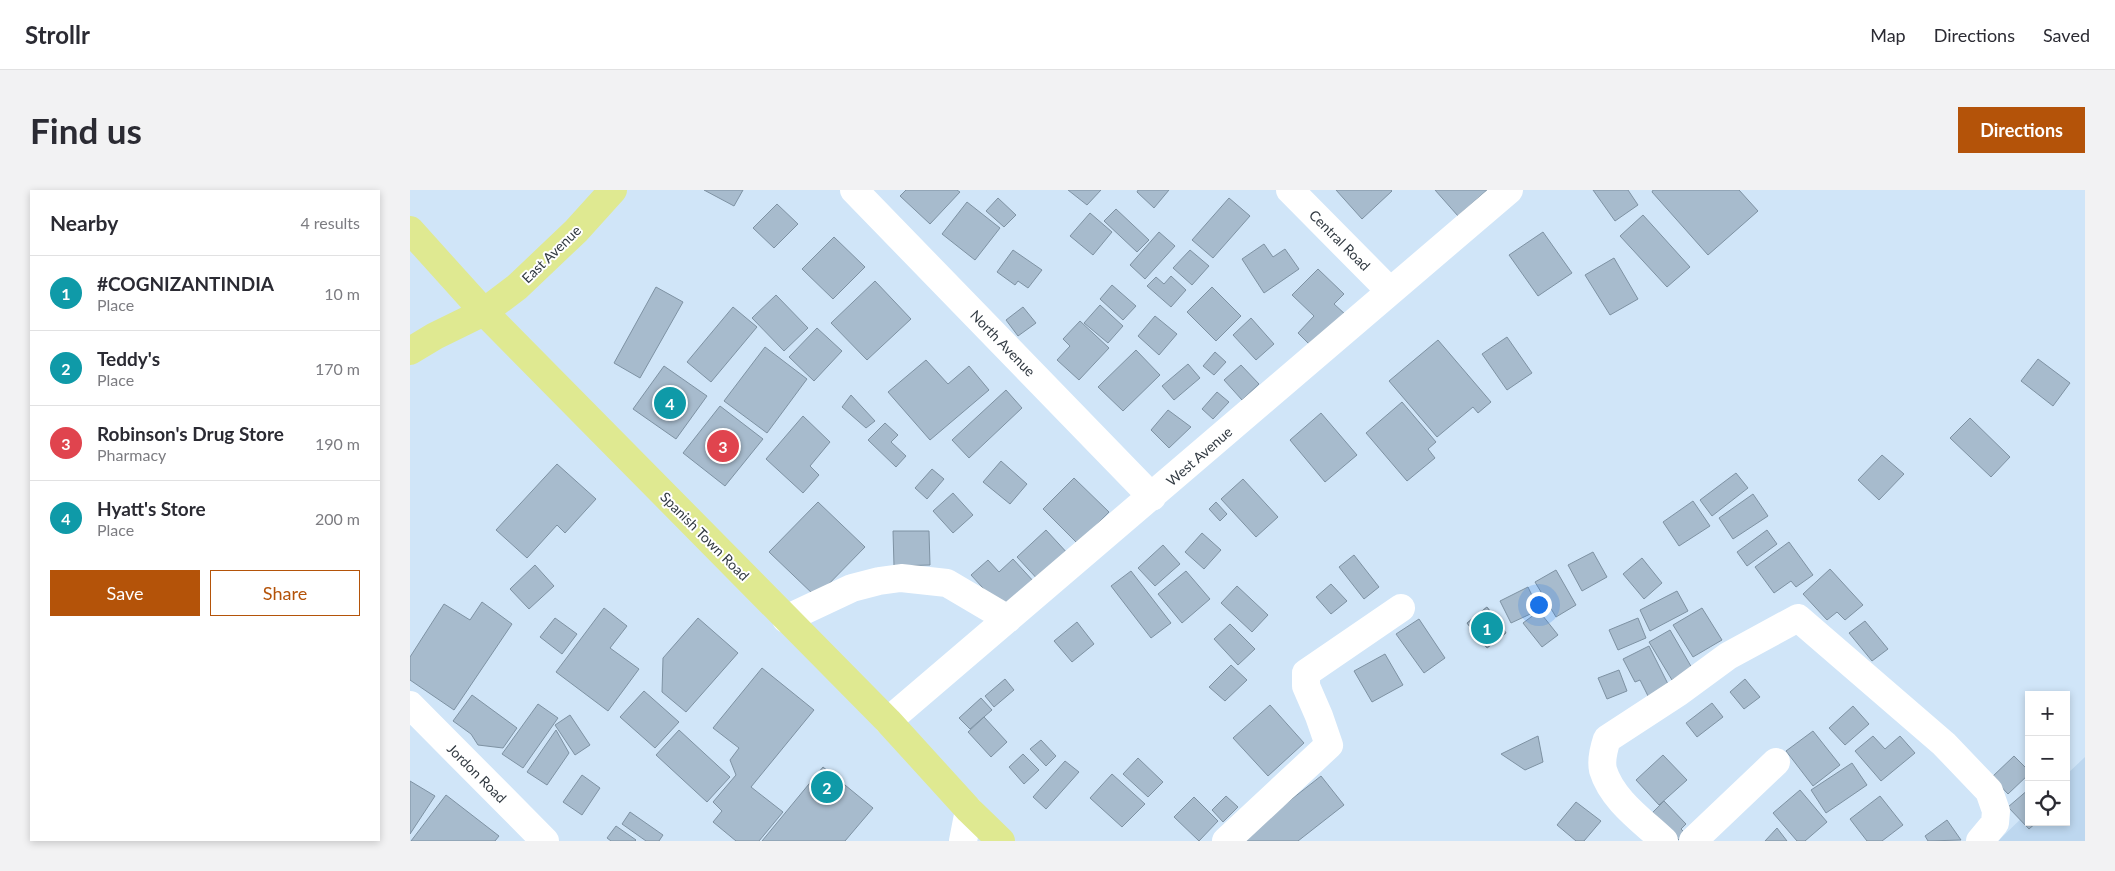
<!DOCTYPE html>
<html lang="en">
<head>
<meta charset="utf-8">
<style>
	:root { --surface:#fff; --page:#f2f2f3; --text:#2b2b33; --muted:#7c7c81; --line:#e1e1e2; --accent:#b45309 }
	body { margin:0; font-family:Lato,sans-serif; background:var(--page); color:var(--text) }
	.controls { position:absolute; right:15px; bottom:15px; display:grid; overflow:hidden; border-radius:0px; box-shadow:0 2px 8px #0003 }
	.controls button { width:45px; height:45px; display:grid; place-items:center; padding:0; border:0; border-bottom:1px solid var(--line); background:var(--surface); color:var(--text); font:25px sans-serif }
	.you { position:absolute; left:1128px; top:414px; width:18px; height:18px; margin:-12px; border:4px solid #fff; border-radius:50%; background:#1a73e8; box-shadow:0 0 0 8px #1a73e833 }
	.badge { display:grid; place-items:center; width:32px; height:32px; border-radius:50%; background:var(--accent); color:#fff; font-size:16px; font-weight:700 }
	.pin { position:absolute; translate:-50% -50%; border:2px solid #fff; box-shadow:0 1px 5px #0006 }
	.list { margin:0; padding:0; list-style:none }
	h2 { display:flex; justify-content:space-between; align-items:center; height:65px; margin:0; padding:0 20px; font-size:21px }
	h2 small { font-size:16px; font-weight:400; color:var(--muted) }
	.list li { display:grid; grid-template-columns:32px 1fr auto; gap:15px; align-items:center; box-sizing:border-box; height:75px; padding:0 20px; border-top:1px solid var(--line) }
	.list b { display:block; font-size:19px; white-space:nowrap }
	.list p { margin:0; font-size:16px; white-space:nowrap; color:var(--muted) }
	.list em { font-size:16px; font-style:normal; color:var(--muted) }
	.actions { display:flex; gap:10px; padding:15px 20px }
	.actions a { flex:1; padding:11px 0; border:1px solid var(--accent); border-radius:0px; text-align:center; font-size:18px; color:var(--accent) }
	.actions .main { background:var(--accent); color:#fff }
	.icon { flex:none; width:28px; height:28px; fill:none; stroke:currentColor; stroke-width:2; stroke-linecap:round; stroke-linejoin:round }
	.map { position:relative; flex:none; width:1675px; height:651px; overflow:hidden; border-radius:0px }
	header { display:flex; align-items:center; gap:30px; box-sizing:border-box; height:70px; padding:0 25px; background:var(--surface); border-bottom:1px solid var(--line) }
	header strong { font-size:24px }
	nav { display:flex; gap:28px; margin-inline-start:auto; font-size:18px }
	.intro { display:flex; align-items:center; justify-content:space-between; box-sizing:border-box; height:120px; padding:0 30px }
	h1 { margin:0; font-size:35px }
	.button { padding:12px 22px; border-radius:0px; background:var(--accent); color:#fff; font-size:18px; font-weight:700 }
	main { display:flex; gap:30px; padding:0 30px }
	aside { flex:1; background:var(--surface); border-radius:0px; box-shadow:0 2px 8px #0003 }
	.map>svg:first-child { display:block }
	.built { fill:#bdd7ef }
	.building { fill:#a7bbcd; stroke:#7e92a3 }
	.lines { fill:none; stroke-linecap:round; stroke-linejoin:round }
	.minor { stroke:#fff; stroke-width:28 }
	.major { stroke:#dfe991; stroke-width:28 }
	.labels { text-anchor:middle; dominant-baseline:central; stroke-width:4; stroke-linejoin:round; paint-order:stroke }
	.street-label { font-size:14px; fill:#323a42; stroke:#fff }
</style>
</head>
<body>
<header>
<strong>Strollr</strong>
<nav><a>Map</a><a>Directions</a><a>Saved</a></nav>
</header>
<div class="intro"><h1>Find us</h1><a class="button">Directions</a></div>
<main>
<aside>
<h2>Nearby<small>4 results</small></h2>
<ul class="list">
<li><span class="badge" style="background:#0f9aa8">1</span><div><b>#COGNIZANTINDIA</b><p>Place</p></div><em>10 m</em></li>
<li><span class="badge" style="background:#0f9aa8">2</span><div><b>Teddy's</b><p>Place</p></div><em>170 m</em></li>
<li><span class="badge" style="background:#e0444e">3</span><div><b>Robinson's Drug Store</b><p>Pharmacy</p></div><em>190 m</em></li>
<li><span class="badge" style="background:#0f9aa8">4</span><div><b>Hyatt's Store</b><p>Place</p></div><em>200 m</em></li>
</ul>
<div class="actions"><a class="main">Save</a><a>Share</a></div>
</aside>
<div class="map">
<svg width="1675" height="651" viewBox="0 0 1675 651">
	<rect width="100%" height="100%" fill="#d0e5f8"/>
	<path class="built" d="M1675 567V651H1588L1619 621V632H1656V585Z"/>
	<path class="building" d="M294 0H333L324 16Z
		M496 0H547L550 2 520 34 490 6Z
		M658 0H691L677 15Z
		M728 0H759L744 18 727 2Z
		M926 0H981L982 1 952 29Z
		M1025 0H1077L1048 26Z
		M1183 0H1218L1228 15 1205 31Z
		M1243 0H1329L1348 21 1298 65 1242 2Z
		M588 8 606 25 594 37 576 21Z
		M819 8 840 26 803 68 782 50Z
		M557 12 590 38 565 70 532 44Z
		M367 14 388 34 364 58 343 38Z
		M706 19 739 50 727 62 694 31Z
		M680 23 702 42 683 65 660 46Z
		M1233 25 1280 77 1257 97 1210 46Z
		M749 42 765 56 735 89 720 75Z
		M1133 42 1162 83 1128 106 1099 65Z
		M424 47 455 77 423 109 392 79Z
		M854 54 863 67 875 59 889 79 854 103 832 69Z
		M603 60 632 80 618 98 608 91 605 95 587 82Z
		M780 60 799 76 782 95 763 78Z
		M1204 68 1228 109 1200 125 1175 85Z
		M908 79 934 104 924 114 936 125 903 158 888 143 904 126 882 105Z
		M761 86 776 100 761 117 737 96 746 87 754 94Z
		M465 91 501 129 457 170 421 133Z
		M702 95 726 116 713 130 690 109Z
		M246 97 273 112 230 188 204 173Z
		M802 97 831 126 806 151 777 122Z
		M366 105 398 138 374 161 342 128Z
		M690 115 713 136 698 153 674 133Z
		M323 117 347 137 301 192 277 172Z
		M613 117 626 133 608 146 596 130Z
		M745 126 767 144 749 165 728 146Z
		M841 128 864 154 846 170 823 145Z
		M670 131 699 158 669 190 647 170 660 156 653 149Z
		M407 138 432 161 404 191 379 167Z
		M1097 147 1122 183 1097 200 1072 164Z
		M1028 150 1081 212 1068 223 1063 217 1027 247 979 191Z
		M355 157 397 189 357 243 314 211Z
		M726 160 750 185 713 221 688 197Z
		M805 162 816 172 804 185 793 176Z
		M1628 169 1660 193 1643 216 1611 191Z
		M516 170 538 194 559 176 579 200 520 250 478 202Z
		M778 174 790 188 764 210 752 196Z
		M831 175 849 194 832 210 814 190Z
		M254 176 297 206 266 249 223 219Z
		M596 200 612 218 559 268 542 250Z
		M807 202 819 212 803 229 792 219Z
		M441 205 465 231 456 238 432 217Z
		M992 212 1026 252 1018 259 1025 268 997 291 956 243Z
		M310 216 353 249 315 296 273 263Z
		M758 220 781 237 759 258 741 240Z
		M911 223 947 265 915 292 880 250Z
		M393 226 420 252 400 276 409 285 393 303 356 269Z
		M1560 228 1600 267 1581 287 1540 248Z
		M475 233 488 245 481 252 496 266 486 277 458 250Z
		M1472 265 1494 284 1469 310 1448 290Z
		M591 271 617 294 600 314 573 292Z
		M147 274 186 309 155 343 147 335 117 368 86 340Z
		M522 279 534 289 517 309 505 298Z
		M1326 283 1338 298 1302 326 1290 310Z
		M664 288 699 322 668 354 633 319Z
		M833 289 868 327 846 347 811 309Z
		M543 303 563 325 543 343 523 321Z
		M1343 304 1358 326 1323 349 1309 328Z
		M1283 311 1300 336 1269 356 1253 332Z
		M408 312 455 357 406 407 359 362Z
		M806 312 817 324 810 331 799 319Z
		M636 340 660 366 631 393 607 367Z
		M1357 340 1367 354 1337 376 1327 362Z
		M483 341H519L520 375 484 376Z
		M792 343 811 360 794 379 775 362Z
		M1379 352 1403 385 1386 397 1381 391 1364 403 1345 377Z
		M753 355 770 374 745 396 728 378Z
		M1183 362 1197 387 1172 401 1158 375Z
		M944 365 969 397 954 409 929 377Z
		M1232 368 1252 393 1234 409 1213 384Z
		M603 369 625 393 594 421 561 385 578 370 589 382Z
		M125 375 144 396 119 419 100 399Z
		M1420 379 1453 415 1435 430 1427 422 1417 430 1393 404Z
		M1146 380 1166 415 1146 427 1125 392Z
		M721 381 761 433 741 448 701 396Z
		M776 381 800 409 772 433 748 404Z
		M921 394 937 411 921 424 906 407Z
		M827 396 858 425 842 442 811 413Z
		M1118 397 1129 420 1101 433 1090 411Z
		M1267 401 1278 421 1240 441 1230 420Z
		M72 412 102 434 44 520 0 490V467L34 414 60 430Z
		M1077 417 1096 443 1077 458 1057 433Z
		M1077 417 1096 443 1077 458 1057 433Z
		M194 418 217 436 200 458 229 479 198 521 146 482Z
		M1292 418 1312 450 1283 467 1263 435Z
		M1129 421 1148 445 1132 457 1113 433Z
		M145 428 167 444 152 464 130 447Z
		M288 428 328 463 276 522 252 502 253 468Z
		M1228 428 1236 448 1208 460 1199 440Z
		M1009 429 1035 468 1014 483 986 444Z
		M1455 431 1478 459 1462 471 1439 443Z
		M667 432 684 454 662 472 644 451Z
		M820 434 845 459 828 475 804 449Z
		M1260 440 1282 478 1262 490 1239 452Z
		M1239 456 1259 496 1238 506 1230 490 1225 492 1213 469Z
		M975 464 993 495 962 512 944 481Z
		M821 475 837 490 815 511 799 497Z
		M352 478 404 520 341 597 373 622 349 651H326L303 632 312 621 303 612 326 585 320 570 329 558 303 538Z
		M1209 480 1217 501 1197 509 1188 488Z
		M595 489 604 500 584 517 575 506Z
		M1335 489 1350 507 1334 519 1320 502Z
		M234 501 269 532 245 558 210 527Z
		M62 505 107 538 93 558 68 555 61 544 43 531Z
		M571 508 582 520 560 539 549 528Z
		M1302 513 1313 527 1287 547 1276 533Z
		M128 514 148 528 113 578 92 564Z
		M860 515 894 553 858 586 823 548Z
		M1443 516 1459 534 1435 555 1419 538Z
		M160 525 180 555 165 565 145 535Z
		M574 527 597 552 581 567 558 542Z
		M146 540 159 563 137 595 117 582Z
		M269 540 320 587 297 612 246 565Z
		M1403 541 1430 575 1403 596 1376 561Z
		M1128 546 1133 572 1115 580 1091 564Z
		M1463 546 1475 559 1490 546 1505 563 1471 591 1445 561Z
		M631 550 646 566 636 576 620 559Z
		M613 564 629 580 614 594 599 577Z
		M1253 565 1277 590 1249 615 1226 590Z
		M1604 566 1619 581V584L1598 604 1582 587Z
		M728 568 753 592 738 607 713 584Z
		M655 571 669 582 636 619 623 607Z
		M1442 573 1457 595 1416 623 1401 600Z
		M413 577 463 618 435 651H352Z
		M702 584 735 614 712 637 680 608Z
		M172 585 190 598 172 625 153 612Z
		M911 586 934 615 888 651H833L831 649Z
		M0 591 25 606 0 644Z
		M1619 599V632H1627L1619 639 1598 617Z
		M1390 600 1417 632 1395 651H1387L1363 623Z
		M36 605 89 646 85 651H1Z
		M816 606 828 617 813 632 802 620Z
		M1470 606 1493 635 1472 651H1457L1440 629Z
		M784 607 808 631 789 651 764 627Z
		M1254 611 1276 634 1271 639 1278 646 1270 651 1242 623Z
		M1166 612 1191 631 1174 651H1166L1147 635Z
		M220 622 253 645 249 651H236L212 634Z
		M1537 630 1551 650 1518 651 1515 646Z
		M206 636 226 650 225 651H201L197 648Z
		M1367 638 1377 651H1355Z"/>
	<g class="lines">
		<path class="minor" d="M444 0 742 307
			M880 0 980 101
			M376 429 442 398 469 391 491 388 537 393 598 429
			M0 515 135 651
			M478 531 1099 0
			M553 651 559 620
			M816 651 919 555 909 526 896 496V483L991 418
			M1254 651C1233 631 1202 610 1193 580 1191 571 1194 558 1197 549L1269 502 1318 466 1388 428 1534 554 1579 601 1586 621 1585 633 1570 651
			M1283 651 1366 572"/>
		<path class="major" d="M0 40 74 122 478 531 559 620 591 651
			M0 161 25 146 74 122 107 97 166 41 203 0"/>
	</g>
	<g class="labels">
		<g class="street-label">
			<text transform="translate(930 50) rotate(45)">Central Road</text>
			<text transform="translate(141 64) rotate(-44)">East Avenue</text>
			<text transform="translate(593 153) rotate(46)">North Avenue</text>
			<text transform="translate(789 266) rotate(-41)">West Avenue</text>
			<text transform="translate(295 346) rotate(45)">Spanish Town Road</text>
			<text transform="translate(67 583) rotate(45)">Jordon Road</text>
		</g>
	</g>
</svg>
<div class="controls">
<button>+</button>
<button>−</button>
<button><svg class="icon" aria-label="locate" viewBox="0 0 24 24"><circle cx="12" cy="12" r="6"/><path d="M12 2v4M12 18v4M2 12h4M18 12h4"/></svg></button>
</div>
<div class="you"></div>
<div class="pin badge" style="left:1077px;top:438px;background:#0f9aa8">1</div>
<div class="pin badge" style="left:417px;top:597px;background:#0f9aa8">2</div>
<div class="pin badge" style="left:313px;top:256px;background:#e0444e">3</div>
<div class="pin badge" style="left:260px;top:213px;background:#0f9aa8">4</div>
</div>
</main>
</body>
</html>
